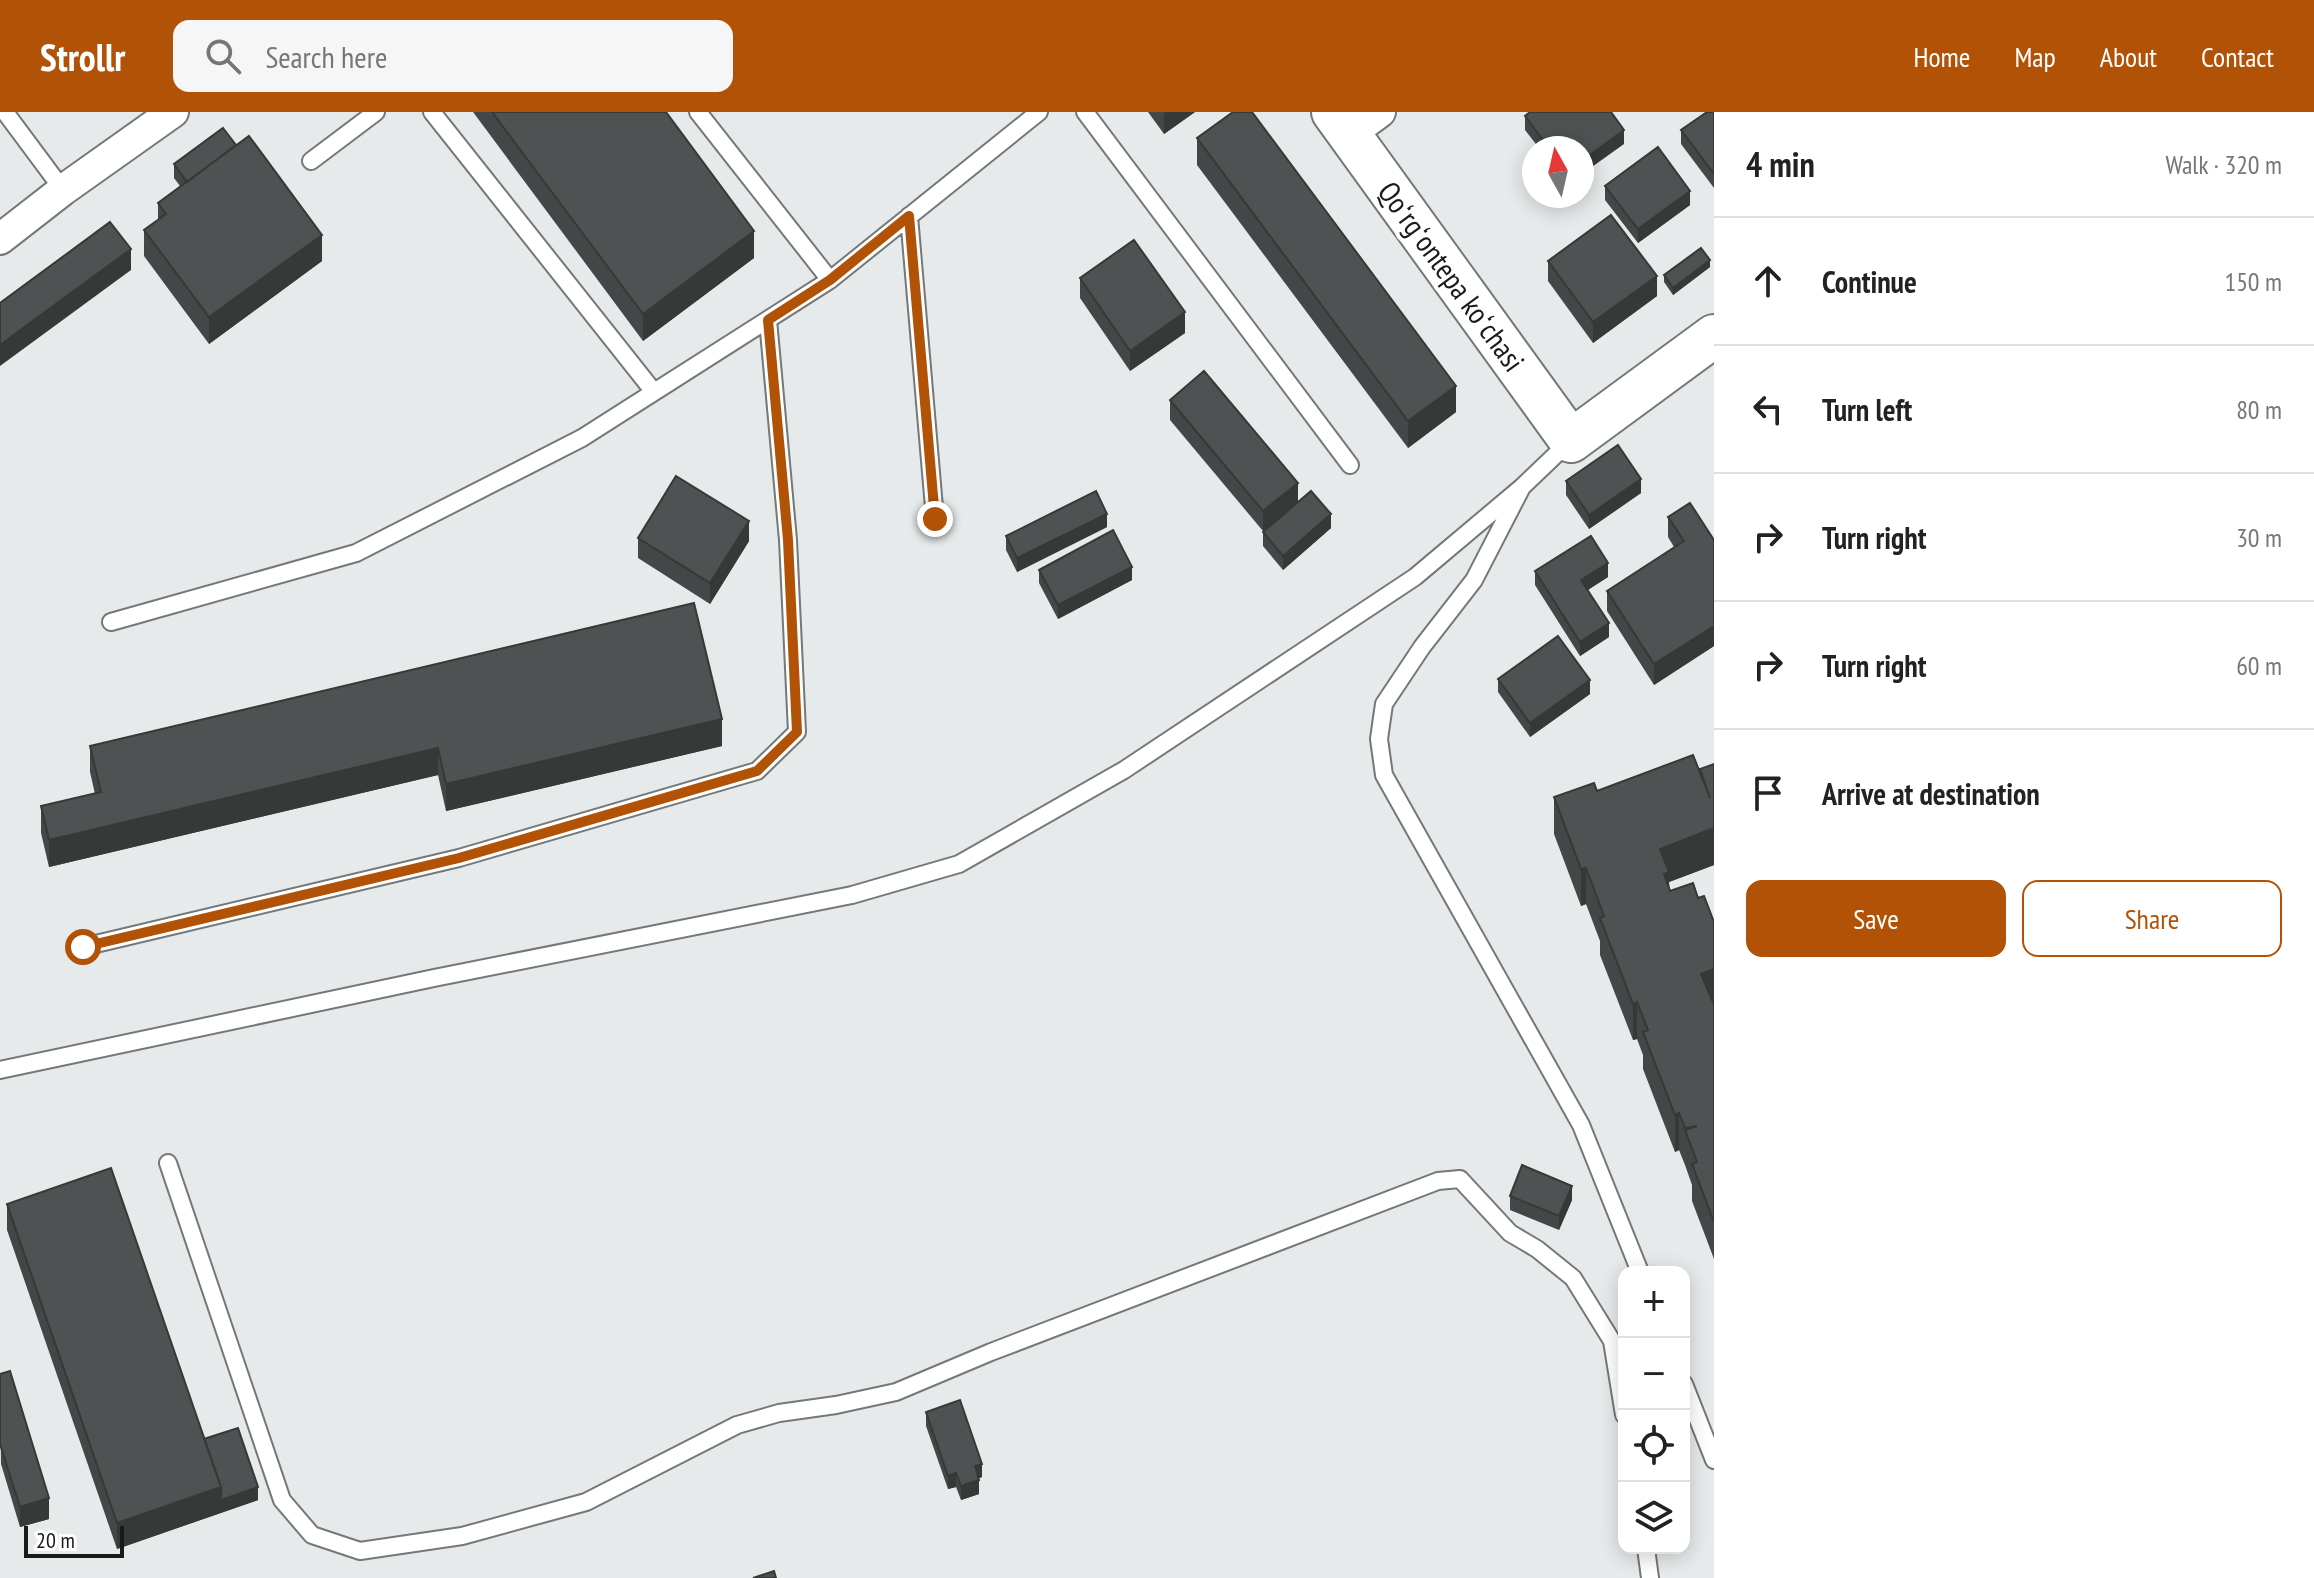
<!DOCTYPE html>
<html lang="en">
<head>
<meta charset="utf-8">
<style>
	:root { --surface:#fff; --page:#f6f6f6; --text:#222; --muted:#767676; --line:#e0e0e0; --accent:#b25207 }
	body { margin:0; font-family:"PT Sans Narrow",sans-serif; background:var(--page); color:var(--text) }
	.controls { position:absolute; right:24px; bottom:24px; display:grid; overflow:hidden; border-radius:16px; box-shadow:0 4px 20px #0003 }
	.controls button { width:72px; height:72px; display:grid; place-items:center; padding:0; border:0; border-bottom:2px solid var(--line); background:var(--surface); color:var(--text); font:40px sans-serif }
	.compass { position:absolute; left:1522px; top:24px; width:72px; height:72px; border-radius:50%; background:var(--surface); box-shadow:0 4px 20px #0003; rotate:352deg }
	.scale { position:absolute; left:24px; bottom:20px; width:100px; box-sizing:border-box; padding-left:8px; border:4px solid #191a1a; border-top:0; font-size:22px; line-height:28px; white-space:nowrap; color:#191a1a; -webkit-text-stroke:6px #fff; paint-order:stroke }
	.stop { position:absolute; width:24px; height:24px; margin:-18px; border:6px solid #b25207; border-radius:50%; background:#fff }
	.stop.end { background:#b25207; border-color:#fff; box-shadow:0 2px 8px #0008 }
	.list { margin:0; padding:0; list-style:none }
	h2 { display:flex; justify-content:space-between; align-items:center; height:104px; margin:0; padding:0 32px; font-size:34px }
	h2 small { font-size:26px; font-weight:400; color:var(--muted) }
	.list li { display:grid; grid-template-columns:52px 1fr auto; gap:24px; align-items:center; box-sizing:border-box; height:128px; padding:0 32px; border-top:2px solid var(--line) }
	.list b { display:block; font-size:30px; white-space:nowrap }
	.list em { font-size:26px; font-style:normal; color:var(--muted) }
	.actions { display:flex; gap:16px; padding:24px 32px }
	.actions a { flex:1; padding:18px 0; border:2px solid var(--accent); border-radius:16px; text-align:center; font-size:28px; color:var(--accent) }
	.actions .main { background:var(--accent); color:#fff }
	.icon { flex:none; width:44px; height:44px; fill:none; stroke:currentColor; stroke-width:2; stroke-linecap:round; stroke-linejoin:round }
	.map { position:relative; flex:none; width:1714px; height:1466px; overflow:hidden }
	header { display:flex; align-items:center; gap:48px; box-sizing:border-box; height:112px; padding:0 40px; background:var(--accent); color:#fff }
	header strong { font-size:38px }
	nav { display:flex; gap:44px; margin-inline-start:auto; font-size:28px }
	.search { width:560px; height:72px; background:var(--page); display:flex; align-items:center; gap:20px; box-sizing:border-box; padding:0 28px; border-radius:16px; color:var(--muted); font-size:30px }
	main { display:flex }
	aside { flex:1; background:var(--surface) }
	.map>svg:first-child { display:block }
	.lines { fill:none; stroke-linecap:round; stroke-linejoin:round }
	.lane-casing { stroke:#747878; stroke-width:20 }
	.street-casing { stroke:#747878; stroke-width:34 }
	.secondary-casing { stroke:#747878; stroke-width:46 }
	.lane { stroke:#fff; stroke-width:16 }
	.street { stroke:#fff; stroke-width:30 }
	.secondary { stroke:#fff; stroke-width:42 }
	.wall { fill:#444747 }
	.shaded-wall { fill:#373939 }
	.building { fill:#4f5252; stroke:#373939; stroke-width:2 }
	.route { stroke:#b25207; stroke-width:10 }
	.labels { text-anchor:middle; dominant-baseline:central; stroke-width:8; stroke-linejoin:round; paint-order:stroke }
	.street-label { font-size:30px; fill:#191a1a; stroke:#fff }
</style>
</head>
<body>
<header>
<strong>Strollr</strong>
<div class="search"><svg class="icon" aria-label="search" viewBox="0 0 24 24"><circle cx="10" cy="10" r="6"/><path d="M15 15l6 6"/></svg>Search here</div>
<nav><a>Home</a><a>Map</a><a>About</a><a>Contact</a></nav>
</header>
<main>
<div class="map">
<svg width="1714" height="1466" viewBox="0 0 1714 1466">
	<rect width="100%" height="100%" fill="#e6eaea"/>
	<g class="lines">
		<defs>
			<path id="lane" d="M5 0 63 78
				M432 0 654 280
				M698 0 830 168
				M1085 0 1350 353
				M311 49 376 0
				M909 104 935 407
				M1569 330 1522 375 1474 468 1422 535 1384 592 1379 627 1384 663 1581 1013 1640 1160
				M111 510 356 441 582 326 830 168 1039 0
				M83 835 459 746 757 659 797 620 788 428 768 208
				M0 958 434 866 852 783 959 752 1124 658 1415 465 1522 375
				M168 1051 282 1388 312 1423 360 1439 462 1424 586 1390 737 1313 779 1301 836 1293 896 1280 991 1240 1438 1069 1460 1067 1510 1121 1537 1137 1573 1166 1612 1229 1624 1303
				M1684 1272 1714 1348
				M1646 1436 1650 1466"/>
			<path id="street" d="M1350 22 1380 0
				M0 127 63 78 173 0"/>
			<path id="secondary" d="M1333 0 1571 329 1714 224"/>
		</defs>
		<use href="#lane" class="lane-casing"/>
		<use href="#street" class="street-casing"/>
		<use href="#secondary" class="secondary-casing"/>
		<use href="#lane" class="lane"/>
		<use href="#street" class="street"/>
		<use href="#secondary" class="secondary"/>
	</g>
	<path class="wall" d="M473 0H666L754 146 643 229Z
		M1148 0H1195L1164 22Z
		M1714 0V76L1681 32V18Z
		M1525 4 1624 32 1582 36H1539L1525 18Z
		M1197 26 1456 300 1408 336 1197 53Z
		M174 52 322 149 209 232 144 144V118L158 108V91L180 74 174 66Z
		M1605 74 1690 93 1638 131 1605 88Z
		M1548 149 1657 184 1593 231 1548 169Z
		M1710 155 1673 183 1664 170V163Z
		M1080 166 1185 221 1130 259 1080 186Z
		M1170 288 1298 390 1331 416 1283 458 1263 434V419L1170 308Z
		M1566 369 1641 381 1589 417 1566 383Z
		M1668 405 1714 428V534L1654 573 1607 499V479L1674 435 1668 425Z
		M1107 415 1017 460 1006 438V424Z
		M638 426 749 429 710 492 638 446Z
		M1039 458 1132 468 1058 507 1039 471Z
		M1535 459 1608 465 1588 478 1609 525 1580 544 1535 473Z
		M1498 567 1590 582 1530 625 1498 580Z
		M90 634H722L446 699 438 663 49 755 41 721V694L95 682 90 660Z
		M1714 652V753L1669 770 1670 779 1698 786 1714 810V1147L1692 1089V1073L1685 1053 1679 1038 1675 1040 1643 957V943L1637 927 1633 928 1600 843V829L1586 792 1581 794 1554 722V685L1700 662V657Z
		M1510 1084 1572 1088 1559 1118 1510 1098Z
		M7 1092 204 1327 258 1388 117 1437 7 1118Z
		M0 1262 49 1407 20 1415 1 1352Z
		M926 1300 982 1365 979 1366V1382L961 1388 956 1375 948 1377 926 1314Z"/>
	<path class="shaded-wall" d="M1167 0H1195L1164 22V2Z
		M1624 18V32L1582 62V49Z
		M1690 79V93L1638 131V117Z
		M754 119V146L643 229V202Z
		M322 123V149L209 232V205Z
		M131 137V158L0 254V233Z
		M1710 148V155L1673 183V176Z
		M1657 164V184L1593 231V210Z
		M1185 200V221L1130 259V239Z
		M1456 274V300L1408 336V309Z
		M1641 367V381L1589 417V403Z
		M1298 371V391L1263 419V399Z
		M1107 402V415L1017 460V446Z
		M1331 402V416L1283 458V444Z
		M749 409V429L710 492V471Z
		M1608 451V465L1581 482V468Z
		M1132 455V468L1058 507V493Z
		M1609 511V525L1580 544V530Z
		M1714 514V534L1654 573V552Z
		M1590 568V582L1530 625V611Z
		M722 607V634L446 699V672Z
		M438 636V663L49 755V728Z
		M1714 716V753L1669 770V797L1660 737Z
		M1586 756V792L1581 794V757Z
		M1714 857V894L1701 862Z
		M1637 890V927L1633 928V892Z
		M1679 1001V1038L1675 1040V1003Z
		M1572 1074V1088L1559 1118V1104Z
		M982 1352V1365L975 1368V1354Z
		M956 1361V1375L948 1377V1364Z
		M979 1368V1382L961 1388V1374Z
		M221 1375H258V1388L117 1437V1411Z
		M49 1386V1407L20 1415V1395Z"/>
	<path class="building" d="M492 0H666L754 119 643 202Z
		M1233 0H1252L1456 274 1408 309 1197 26Z
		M1530 0H1611L1624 18 1582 49V36H1549L1525 4Z
		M1707 0H1714V62L1681 18Z
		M223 16 236 33 187 70 174 52Z
		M249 24 322 123 209 205 144 118 166 102 158 91Z
		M1658 35 1690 79 1638 117 1605 74Z
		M1611 103 1657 164 1593 210 1548 149Z
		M110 110 131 137 0 233V191Z
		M1134 128 1185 200 1130 239 1080 166Z
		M1701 136 1710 148 1673 176 1664 163Z
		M1204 259 1298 371 1263 399 1170 288Z
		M1618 333 1641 367 1589 403 1566 369Z
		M676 364 749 409 710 471 638 426Z
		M1096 379 1107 402 1017 446 1006 424Z
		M1311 379 1331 402 1283 444 1263 420Z
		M1690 391 1714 428V514L1654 552 1607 479 1684 429 1668 405Z
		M1113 418 1132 455 1058 493 1039 458Z
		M1591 424 1608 451 1581 468 1609 511 1580 530 1535 459Z
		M694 491 722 607 446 672 438 636 49 728 41 694 101 680 90 634Z
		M1558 524 1590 568 1530 611 1498 567Z
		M1693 643 1710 686 1700 657 1714 652V716L1660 737 1669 760 1664 762 1670 779 1693 771 1698 786 1704 784 1714 810V857L1701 862 1714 893V1110L1692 1052 1697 1050 1685 1018 1697 1014 1685 1016 1679 1001 1675 1003 1643 920 1648 918 1637 890 1633 892 1600 806 1604 804 1586 756 1581 757 1554 685 1594 671 1597 679Z
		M1522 1053 1572 1074 1559 1104 1510 1084Z
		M111 1056 221 1375 117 1411 7 1092Z
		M10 1259 49 1386 20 1395 0 1332V1262Z
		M960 1288 982 1352 975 1354 979 1368 961 1374 956 1361 948 1364 926 1300Z
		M238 1316 258 1375 221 1388V1375L204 1327Z
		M774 1459 776 1466H753Z"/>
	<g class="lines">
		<path class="route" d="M83 835 459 746 757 659 797 620 788 428 768 208 830 168 909 104 935 407"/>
	</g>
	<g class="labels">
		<g class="street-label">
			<text transform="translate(1452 164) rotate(54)">Qoʻrgʻontepa koʻchasi</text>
		</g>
	</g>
</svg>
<div class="controls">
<button>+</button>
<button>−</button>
<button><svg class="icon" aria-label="locate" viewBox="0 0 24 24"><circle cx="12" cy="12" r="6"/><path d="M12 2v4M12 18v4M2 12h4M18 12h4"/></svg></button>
<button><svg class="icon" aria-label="layers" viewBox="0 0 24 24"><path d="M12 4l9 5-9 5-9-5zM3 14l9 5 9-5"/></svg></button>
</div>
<svg class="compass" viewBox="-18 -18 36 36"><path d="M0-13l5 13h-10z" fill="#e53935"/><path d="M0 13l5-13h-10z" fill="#767676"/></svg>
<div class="scale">20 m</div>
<div class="stop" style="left:83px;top:835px"></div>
<div class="stop end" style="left:935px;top:407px"></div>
</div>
<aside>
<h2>4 min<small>Walk · 320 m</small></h2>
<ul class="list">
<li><svg class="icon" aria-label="ahead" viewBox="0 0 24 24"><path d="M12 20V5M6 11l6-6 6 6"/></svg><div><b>Continue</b></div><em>150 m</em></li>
<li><svg class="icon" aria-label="left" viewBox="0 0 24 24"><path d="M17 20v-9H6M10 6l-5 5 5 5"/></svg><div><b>Turn left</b></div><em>80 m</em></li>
<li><svg class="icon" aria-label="right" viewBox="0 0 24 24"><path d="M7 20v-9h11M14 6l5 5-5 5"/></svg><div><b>Turn right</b></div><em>30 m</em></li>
<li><svg class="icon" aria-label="right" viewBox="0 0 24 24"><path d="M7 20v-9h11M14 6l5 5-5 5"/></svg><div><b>Turn right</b></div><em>60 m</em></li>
<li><svg class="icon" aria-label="arrive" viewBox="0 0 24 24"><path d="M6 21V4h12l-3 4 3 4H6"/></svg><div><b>Arrive at destination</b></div></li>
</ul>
<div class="actions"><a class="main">Save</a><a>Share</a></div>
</aside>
</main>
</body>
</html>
